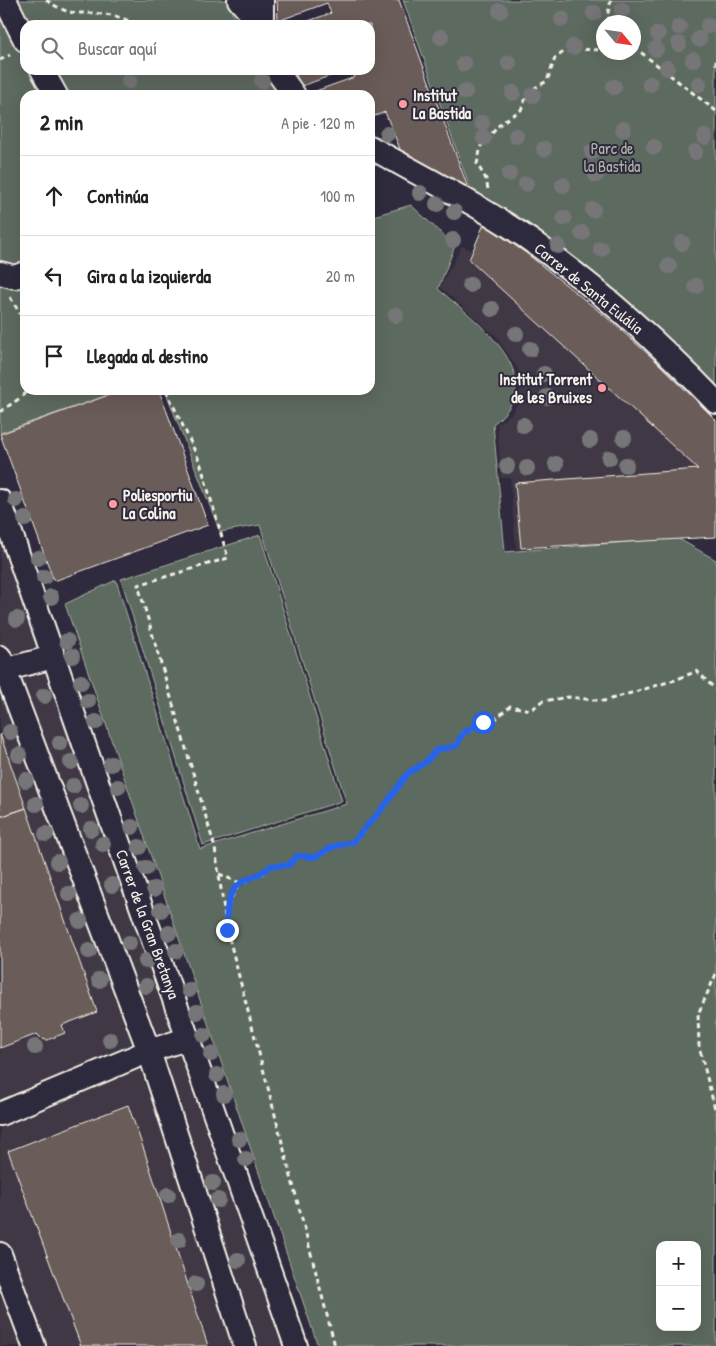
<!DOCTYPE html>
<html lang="es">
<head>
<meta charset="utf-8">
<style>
	:root { --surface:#fff; --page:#f2f2f2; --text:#222; --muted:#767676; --line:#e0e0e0 }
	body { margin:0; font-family:"Patrick Hand",sans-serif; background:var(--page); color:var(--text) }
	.controls { position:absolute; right:15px; bottom:15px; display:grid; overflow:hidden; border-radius:10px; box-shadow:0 5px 20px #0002 }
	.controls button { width:45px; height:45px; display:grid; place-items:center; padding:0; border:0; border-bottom:1px solid var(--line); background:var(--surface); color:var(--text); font:25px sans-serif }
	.compass { position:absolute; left:596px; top:15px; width:45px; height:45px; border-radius:50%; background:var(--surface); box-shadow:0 5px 20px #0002; rotate:119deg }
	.stop { position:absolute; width:15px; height:15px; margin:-11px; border:4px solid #2563eb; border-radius:50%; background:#fff }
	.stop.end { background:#2563eb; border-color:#fff; box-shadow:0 1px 5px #0008 }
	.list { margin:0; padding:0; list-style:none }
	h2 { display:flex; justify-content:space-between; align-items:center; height:65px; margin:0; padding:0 20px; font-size:21px }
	h2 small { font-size:16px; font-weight:400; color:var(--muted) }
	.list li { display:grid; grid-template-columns:32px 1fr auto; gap:15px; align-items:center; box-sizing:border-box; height:80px; padding:0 20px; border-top:1px solid var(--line) }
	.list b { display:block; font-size:19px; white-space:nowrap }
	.list em { font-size:16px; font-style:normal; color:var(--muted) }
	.icon { flex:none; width:28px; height:28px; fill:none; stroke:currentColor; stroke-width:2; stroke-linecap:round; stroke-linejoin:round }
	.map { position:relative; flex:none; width:716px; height:1346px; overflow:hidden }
	.search { position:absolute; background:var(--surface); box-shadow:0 5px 20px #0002; left:20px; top:20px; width:355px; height:55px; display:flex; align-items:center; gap:12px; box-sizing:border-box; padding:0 18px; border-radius:15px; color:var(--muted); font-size:19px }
	.panel { position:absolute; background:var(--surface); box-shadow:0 5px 20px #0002; left:20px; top:90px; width:355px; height:305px; border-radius:15px }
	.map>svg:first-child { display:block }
	.built { fill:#413945 }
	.green { fill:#5d6a5f; stroke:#a8aea4; fill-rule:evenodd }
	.building { fill:#6a5c58; stroke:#f4f1e8 }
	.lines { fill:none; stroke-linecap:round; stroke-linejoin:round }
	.street-casing { stroke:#f4f1e8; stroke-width:26 }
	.path { stroke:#f4f1e8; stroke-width:3; stroke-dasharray:5 4; stroke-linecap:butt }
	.street { stroke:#2f2a3d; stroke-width:22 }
	.tree { fill:#767679 }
	.route { stroke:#2563eb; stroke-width:6 }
	.poi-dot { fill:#ff9aa2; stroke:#2f2a3d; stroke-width:2 }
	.labels { text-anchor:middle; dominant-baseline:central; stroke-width:4; stroke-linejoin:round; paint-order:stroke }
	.poi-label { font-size:16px; font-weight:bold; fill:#f4f1e8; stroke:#2f2a3d; text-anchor:start }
	.park-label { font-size:16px; fill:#b0b4aa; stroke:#2f2a3d }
	.street-label { font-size:16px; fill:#f4f1e8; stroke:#2f2a3d }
</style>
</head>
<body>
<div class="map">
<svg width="716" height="1346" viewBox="0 0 716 1346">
	<rect width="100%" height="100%" fill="#2f2a3d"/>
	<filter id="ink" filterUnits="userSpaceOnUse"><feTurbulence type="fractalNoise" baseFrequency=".02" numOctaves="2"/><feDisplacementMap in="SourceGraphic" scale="10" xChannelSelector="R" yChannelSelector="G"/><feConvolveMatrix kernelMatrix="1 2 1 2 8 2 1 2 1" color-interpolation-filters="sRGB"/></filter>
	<g filter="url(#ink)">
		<path class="built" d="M484 224 526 253 605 316 656 361 716 420V537L516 549 510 478H501L497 424 511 414 518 403 521 383 518 370 497 337 440 287 462 246 473 251Z
			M0 505 285 1346H0Z"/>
		<path class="green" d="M0 0H226L238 25H25V70H266L281 95H25V390H122L0 433Z
			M403 0H716V392L568 252 470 188ZM604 22H634V52H604Z
			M411 205 455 246 438 289C475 320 555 377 493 424L505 552 677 538 716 560V1346H318L65 604 116 580 200 849 347 804 260 525 220 532 165 390H370V217ZM660 1245H697V1327H660Z
			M260 535 342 801 203 845 121 579Z"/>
		<path class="building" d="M277 0H399L471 196 402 154 385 112 370 118V95L310 93 355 77 353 70H370V25H297L331 13 327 3 278 21Z
			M293 70H346L302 86Z
			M484 224 526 253 605 316 656 361 716 420V537L521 548 515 483 698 469 469 260Z
			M123 390H159L208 525 54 581 0 434Z
			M0 734 26 808 0 817Z
			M26 808 97 1012 62 1025 65 1033 47 1040 42 1039 37 1034 0 1048V817Z
			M128 1105 144 1150 208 1346H81L8 1151Z"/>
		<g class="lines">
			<defs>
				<path id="street" d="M5 0 25 40
					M239 0 261 25
					M262 25V0
					M42 70 56 95
					M276 70 294 95
					M370 147C427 179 487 209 540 247 603 292 662 346 716 402
					M0 273 15 277 25 273
					M0 501C96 784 198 1064 296 1346
					M0 657 149 1051 245 1346
					M0 671 53 657
					M0 1114 149 1051 189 1038
					M0 1254 34 1346"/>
			</defs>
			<use href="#street" class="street-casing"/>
			<path class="path" d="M46 0C73 18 74 11 102 14 113 14 123 19 133 22L134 25
				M611 0 607 17 612 22
				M634 47 716 111
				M0 60 10 55
				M716 61V65
				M488 189 486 179 477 164 481 146 502 122 521 110 528 92 547 81 555 58 568 49 604 50
				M10 297 25 322
				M166 390 200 462 228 558 138 585 215 848 227 930 335 1346
				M0 412C8 405 22 399 27 390
				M219 874 240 883 265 872 270 866 289 865 297 856 316 857 332 847 353 842 383 808 408 773 426 762 436 750 456 746 463 733 483 722 497 718 510 706 531 710 543 701 569 697 604 701 675 680 697 671 716 690
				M225 915 230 900 240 883
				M716 974 698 1014 699 1046 716 1113"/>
			<use href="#street" class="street"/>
		</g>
		<g class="tree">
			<circle cx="622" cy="10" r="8"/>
			<circle cx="500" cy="11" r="8"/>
			<circle cx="594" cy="13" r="8"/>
			<circle cx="562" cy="19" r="8"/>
			<circle cx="708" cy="26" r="8"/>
			<circle cx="679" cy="27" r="8"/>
			<circle cx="658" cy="34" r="8"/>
			<circle cx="441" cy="37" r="8"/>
			<circle cx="699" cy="39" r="8"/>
			<circle cx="679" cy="44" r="8"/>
			<circle cx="573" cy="47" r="8"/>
			<circle cx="656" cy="49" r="8"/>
			<circle cx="693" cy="60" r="8"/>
			<circle cx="509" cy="63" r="8"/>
			<circle cx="464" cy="64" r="8"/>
			<circle cx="667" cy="68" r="8"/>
			<circle cx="129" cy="81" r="8"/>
			<circle cx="262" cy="81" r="8"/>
			<circle cx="650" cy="84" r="8"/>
			<circle cx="699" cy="84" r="8"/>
			<circle cx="614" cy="87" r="8"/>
			<circle cx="465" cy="92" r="8"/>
			<circle cx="513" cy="93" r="8"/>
			<circle cx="533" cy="95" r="8"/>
			<circle cx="482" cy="123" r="8"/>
			<circle cx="623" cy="129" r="8"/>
			<circle cx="387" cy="134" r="8"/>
			<circle cx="516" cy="136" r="8"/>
			<circle cx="705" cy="137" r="8"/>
			<circle cx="484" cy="138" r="8"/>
			<circle cx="654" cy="147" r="8"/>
			<circle cx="544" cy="149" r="8"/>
			<circle cx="592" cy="152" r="8"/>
			<circle cx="695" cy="152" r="8"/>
			<circle cx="509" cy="174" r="8"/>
			<circle cx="596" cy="175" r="8"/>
			<circle cx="526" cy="184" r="8"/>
			<circle cx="563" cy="185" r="8"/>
			<circle cx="420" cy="193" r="8"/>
			<circle cx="437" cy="204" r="8"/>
			<circle cx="593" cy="210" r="8"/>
			<circle cx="454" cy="212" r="8"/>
			<circle cx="564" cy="218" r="8"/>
			<circle cx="582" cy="233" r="8"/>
			<circle cx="453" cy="240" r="8"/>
			<circle cx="682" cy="243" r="8"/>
			<circle cx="558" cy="246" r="8"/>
			<circle cx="601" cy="249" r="8"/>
			<circle cx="669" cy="266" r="8"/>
			<circle cx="470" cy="285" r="8"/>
			<circle cx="696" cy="286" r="8"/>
			<circle cx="492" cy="309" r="8"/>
			<circle cx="396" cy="315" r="8"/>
			<circle cx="516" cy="334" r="8"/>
			<circle cx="530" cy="349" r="8"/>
			<circle cx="544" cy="374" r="8"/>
			<circle cx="547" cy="397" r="8"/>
			<circle cx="523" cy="425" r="8"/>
			<circle cx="624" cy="438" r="8"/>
			<circle cx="590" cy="440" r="8"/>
			<circle cx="609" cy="458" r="8"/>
			<circle cx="556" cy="464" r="8"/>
			<circle cx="626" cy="465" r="8"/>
			<circle cx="507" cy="466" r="8"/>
			<circle cx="527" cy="468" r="8"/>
			<circle cx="16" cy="500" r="8"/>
			<circle cx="25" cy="519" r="8"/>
			<circle cx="38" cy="558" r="8"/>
			<circle cx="44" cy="577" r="8"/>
			<circle cx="51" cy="597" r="8"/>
			<circle cx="17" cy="619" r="8"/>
			<circle cx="67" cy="641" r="8"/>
			<circle cx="72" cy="656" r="8"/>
			<circle cx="81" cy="682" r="8"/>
			<circle cx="44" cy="696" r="8"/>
			<circle cx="88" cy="701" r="8"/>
			<circle cx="96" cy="722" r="8"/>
			<circle cx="10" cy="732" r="8"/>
			<circle cx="60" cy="743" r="8"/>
			<circle cx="19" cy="755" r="8"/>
			<circle cx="71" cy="762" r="8"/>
			<circle cx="111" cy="764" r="8"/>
			<circle cx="26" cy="780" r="8"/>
			<circle cx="73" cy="786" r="8"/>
			<circle cx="118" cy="787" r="8"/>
			<circle cx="36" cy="804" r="8"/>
			<circle cx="81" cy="806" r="8"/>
			<circle cx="132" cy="827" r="8"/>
			<circle cx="91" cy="829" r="8"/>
			<circle cx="46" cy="834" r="8"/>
			<circle cx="103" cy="844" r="8"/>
			<circle cx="139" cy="847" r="8"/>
			<circle cx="58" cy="862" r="8"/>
			<circle cx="146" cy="868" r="8"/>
			<circle cx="112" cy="885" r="8"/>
			<circle cx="154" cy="889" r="8"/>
			<circle cx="69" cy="894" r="8"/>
			<circle cx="161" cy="910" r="8"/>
			<circle cx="80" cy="921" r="8"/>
			<circle cx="169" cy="933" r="8"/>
			<circle cx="129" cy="943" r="8"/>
			<circle cx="89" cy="951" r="8"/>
			<circle cx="176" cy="951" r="8"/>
			<circle cx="146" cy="961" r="8"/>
			<circle cx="99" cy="980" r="8"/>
			<circle cx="146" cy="986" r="8"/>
			<circle cx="189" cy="990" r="8"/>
			<circle cx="197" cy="1012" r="8"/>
			<circle cx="204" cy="1035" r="8"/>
			<circle cx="110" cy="1040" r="8"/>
			<circle cx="35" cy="1047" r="8"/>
			<circle cx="211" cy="1054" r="8"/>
			<circle cx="217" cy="1075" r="8"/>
			<circle cx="224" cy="1094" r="8"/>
			<circle cx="239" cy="1139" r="8"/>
			<circle cx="246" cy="1159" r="8"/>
			<circle cx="213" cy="1183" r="8"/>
			<circle cx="168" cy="1195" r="8"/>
			<circle cx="218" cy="1200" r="8"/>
			<circle cx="179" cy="1240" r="8"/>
			<circle cx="238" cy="1260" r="8"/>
			<circle cx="196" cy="1284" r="8"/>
		</g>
	</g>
	<g class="lines" filter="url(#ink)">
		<path class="route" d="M227 930C225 915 227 891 242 882 252 876 263 875 270 866L289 865 297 856 316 857 332 847 353 842 383 808 408 773 426 762 436 750 456 746 463 733 483 722"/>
	</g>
	<g class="poi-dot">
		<circle cx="403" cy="104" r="5"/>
		<circle cx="602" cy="388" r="5"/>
		<circle cx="113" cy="504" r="5"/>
	</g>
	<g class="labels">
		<g class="poi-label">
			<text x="413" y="95">Institut<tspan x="413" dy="18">La Bastida</tspan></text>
			<text x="592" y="379" text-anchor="end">Institut Torrent<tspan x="592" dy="18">de les Bruixes</tspan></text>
			<text x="123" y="495">Poliesportiu<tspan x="123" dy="18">La Colina</tspan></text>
		</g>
		<g class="park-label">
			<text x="612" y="148">Parc de<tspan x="612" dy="18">la Bastida</tspan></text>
		</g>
		<g class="street-label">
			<text transform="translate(589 288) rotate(39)">Carrer de Santa Eulália</text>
			<text transform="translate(148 924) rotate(70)">Carrer de la Gran Bretanya</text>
		</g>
	</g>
</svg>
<div class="controls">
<button>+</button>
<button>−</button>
</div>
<svg class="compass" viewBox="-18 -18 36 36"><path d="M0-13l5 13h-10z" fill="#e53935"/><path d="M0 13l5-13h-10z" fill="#767676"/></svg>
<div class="stop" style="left:483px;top:722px"></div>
<div class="stop end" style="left:227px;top:930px"></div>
<div class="search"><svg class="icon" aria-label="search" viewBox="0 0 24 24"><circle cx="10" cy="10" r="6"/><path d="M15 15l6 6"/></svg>Buscar aquí</div>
<section class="panel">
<h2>2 min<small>A pie · 120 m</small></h2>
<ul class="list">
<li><svg class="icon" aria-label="ahead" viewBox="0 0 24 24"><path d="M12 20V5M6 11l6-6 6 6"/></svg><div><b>Continúa</b></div><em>100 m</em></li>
<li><svg class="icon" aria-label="left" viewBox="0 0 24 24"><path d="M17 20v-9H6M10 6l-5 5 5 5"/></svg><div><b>Gira a la izquierda</b></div><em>20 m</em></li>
<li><svg class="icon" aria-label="arrive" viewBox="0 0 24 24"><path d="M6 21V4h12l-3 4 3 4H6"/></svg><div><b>Llegada al destino</b></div></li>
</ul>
</section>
</div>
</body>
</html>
